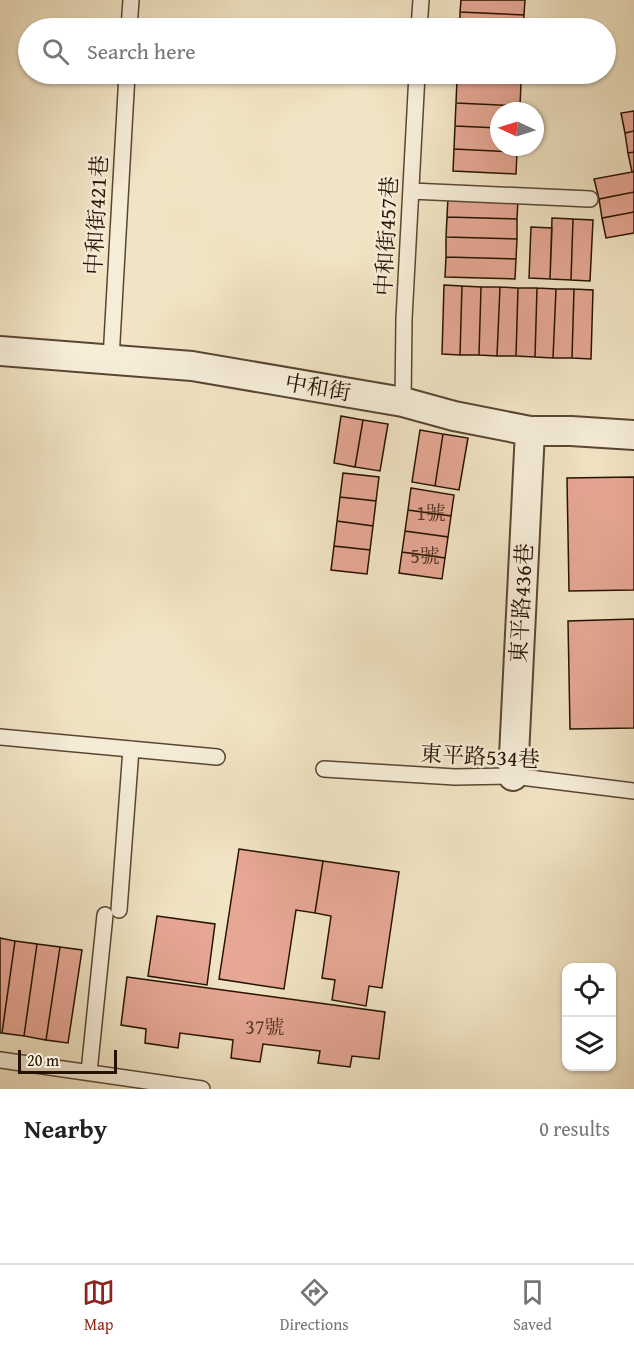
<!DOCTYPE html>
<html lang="en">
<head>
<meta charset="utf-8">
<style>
	:root { --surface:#fff; --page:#f6f6f6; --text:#222; --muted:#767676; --line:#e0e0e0; --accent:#8f2418 }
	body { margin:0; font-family:"Gentium Book Plus","Noto Serif TC",serif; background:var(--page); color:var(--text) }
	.controls { position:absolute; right:18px; bottom:18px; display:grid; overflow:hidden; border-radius:12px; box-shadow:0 2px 4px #0004 }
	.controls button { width:54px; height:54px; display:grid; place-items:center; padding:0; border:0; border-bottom:2px solid var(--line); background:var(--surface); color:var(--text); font:30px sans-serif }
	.compass { position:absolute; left:490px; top:102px; width:54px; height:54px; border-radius:50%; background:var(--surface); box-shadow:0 2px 4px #0004; rotate:274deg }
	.scale { position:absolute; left:18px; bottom:15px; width:99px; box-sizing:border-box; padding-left:6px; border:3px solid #261200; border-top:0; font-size:16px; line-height:21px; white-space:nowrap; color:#261200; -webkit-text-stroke:4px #f6edd9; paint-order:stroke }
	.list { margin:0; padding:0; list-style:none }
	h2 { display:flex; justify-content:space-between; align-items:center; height:78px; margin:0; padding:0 24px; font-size:26px }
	h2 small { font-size:20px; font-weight:400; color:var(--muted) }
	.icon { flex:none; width:33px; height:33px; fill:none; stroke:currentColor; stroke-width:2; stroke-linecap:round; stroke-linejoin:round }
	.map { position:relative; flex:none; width:634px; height:1089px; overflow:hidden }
	.search { position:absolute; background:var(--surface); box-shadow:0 2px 4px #0004; left:18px; right:18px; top:18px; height:66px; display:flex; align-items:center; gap:15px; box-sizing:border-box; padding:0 21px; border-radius:33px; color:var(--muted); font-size:22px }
	.sheet { height:174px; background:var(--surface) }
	nav { display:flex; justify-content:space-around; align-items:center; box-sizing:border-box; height:84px; border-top:2px solid var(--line); background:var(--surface); font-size:16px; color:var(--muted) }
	nav a { display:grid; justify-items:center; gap:3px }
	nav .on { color:var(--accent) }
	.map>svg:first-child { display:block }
	.building { fill:#e6a794; stroke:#261200; stroke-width:1.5 }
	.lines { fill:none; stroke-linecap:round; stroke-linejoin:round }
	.service-casing { stroke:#594631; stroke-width:18 }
	.minor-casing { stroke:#594631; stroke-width:32 }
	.service { stroke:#f6edd9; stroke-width:15 }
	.minor { stroke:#f6edd9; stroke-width:28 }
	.labels { text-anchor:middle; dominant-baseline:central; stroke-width:5; stroke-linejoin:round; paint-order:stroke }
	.number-label { font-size:20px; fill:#563725 }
	.street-label { font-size:22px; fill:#261200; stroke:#f6edd9 }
</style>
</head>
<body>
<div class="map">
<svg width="634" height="1089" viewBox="0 0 634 1089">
	<rect width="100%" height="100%" fill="#f1e4c4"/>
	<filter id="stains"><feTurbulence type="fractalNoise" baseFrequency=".00333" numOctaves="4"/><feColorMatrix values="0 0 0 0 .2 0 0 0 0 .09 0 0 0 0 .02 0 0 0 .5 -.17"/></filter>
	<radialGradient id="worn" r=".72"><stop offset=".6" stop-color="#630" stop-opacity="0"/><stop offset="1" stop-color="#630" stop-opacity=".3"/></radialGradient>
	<path class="building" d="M461 0H525L524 15 460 12Z
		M460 12 524 15 523 28H460Z
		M458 74H521V83L457 80Z
		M457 80 521 83 520 106 456 103Z
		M456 103 520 106 519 111H499V128L455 126Z
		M634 111V131L625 133 621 113Z
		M455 126 499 128V147H517V152L454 149Z
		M634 131V152L628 153 625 133Z
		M454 149 517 152 516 174 453 171Z
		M634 152V172H632L628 153Z
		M632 172H634V192L599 199 594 179Z
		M634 192V212L602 218 599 199Z
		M448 196 518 199 517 219 447 217Z
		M634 212V233L606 238 602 218Z
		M447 217 517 219V239L446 237Z
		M552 218 573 219 571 280 550 279Z
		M573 219 593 220 590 281 571 280Z
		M531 227 552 228 550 279 529 278Z
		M446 237 517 239 516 259 446 257Z
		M446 257 516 259 515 279 445 277Z
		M444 285 462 286 460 355 442 354Z
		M462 286 481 287 479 355H460Z
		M481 287H500L497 356 479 355Z
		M500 287 518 288 516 356H497Z
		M518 288H537L535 357 516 356Z
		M537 288 556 289 553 358 535 357Z
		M556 289H574L572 358H553Z
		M574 289 593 290 591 359 572 358Z
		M341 416 363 420 355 467 334 463Z
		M363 420 388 424 380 471 355 467Z
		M420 430 443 434 435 486 412 482Z
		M443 434 468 438 459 490 435 486Z
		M343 473 379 477 376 501 340 497Z
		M634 477V590L569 591 567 478Z
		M411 488 454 495 451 516 408 510Z
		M340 497 376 501 373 526 337 521Z
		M408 510 451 516 448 537 405 531Z
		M337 521 373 526 370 550 334 546Z
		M405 531 448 537 445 558 402 552Z
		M334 546 370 550 367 574 331 570Z
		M402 552 445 558 442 579 399 573Z
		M634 619V728L570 729 568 621Z
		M239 849 323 861 315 913 296 910 284 989 219 979Z
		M323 861 399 872 382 988 369 986 366 1006 332 1000 335 980 322 978 331 916 315 913Z
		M157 916 215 924 207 985 148 976Z
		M0 938 15 941 2 1033H0Z
		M15 941 37 944 24 1036 2 1033Z
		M37 944 60 947 46 1040 24 1036Z
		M60 947 82 950 68 1043 46 1040Z
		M127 977 385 1012 379 1059 352 1056 350 1067 318 1063 320 1051 263 1044 260 1062 231 1058 233 1040 180 1033 178 1048 145 1043 146 1029 121 1025Z"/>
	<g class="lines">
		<defs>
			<path id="service" d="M129 28 131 0
				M419 28 421 0
				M411 191 590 199
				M111 359 127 74
				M403 402 404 319 417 74
				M0 737 217 757
				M324 769 455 777 513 776 634 791
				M119 910 131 749
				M0 1060 202 1089
				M89 1072 105 915"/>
			<path id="minor" d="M0 351 192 366 403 402 454 416 530 431H571L634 435
				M513 776 530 431"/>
		</defs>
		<use href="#service" class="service-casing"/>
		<use href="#minor" class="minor-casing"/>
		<use href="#service" class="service"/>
		<use href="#minor" class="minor"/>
	</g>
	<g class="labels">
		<g class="number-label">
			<text x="431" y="512">1號</text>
			<text x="425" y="555">5號</text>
			<text x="265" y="1026">37號</text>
		</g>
		<g class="street-label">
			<text transform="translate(96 215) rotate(-87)">中和街421巷</text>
			<text transform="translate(386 236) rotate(-87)">中和街457巷</text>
			<text transform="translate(318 387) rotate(10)">中和街</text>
			<text transform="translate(521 603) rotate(-87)">東平路436巷</text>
			<text transform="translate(480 756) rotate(3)">東平路534巷</text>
		</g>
	</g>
	<rect width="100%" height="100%" filter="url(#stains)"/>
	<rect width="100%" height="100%" fill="url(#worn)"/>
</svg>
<div class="controls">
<button><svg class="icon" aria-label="locate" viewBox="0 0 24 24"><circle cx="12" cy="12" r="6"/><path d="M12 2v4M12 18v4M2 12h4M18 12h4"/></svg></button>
<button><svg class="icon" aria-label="layers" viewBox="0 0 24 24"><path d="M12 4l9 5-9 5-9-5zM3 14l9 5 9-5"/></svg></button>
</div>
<svg class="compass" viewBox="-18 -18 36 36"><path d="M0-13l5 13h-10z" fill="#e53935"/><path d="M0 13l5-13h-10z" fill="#767676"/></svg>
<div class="scale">20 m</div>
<div class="search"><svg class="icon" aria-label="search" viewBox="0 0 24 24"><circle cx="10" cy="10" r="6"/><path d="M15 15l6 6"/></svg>Search here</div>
</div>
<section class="sheet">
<h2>Nearby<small>0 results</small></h2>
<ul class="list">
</ul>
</section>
<nav>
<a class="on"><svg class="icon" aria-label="map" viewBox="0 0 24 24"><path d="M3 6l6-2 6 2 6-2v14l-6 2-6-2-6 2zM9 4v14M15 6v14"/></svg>Map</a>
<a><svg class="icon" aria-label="directions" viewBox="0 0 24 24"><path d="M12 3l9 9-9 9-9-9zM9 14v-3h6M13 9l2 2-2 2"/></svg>Directions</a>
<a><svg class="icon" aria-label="saved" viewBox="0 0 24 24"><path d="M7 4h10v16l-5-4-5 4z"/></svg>Saved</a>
</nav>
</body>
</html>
